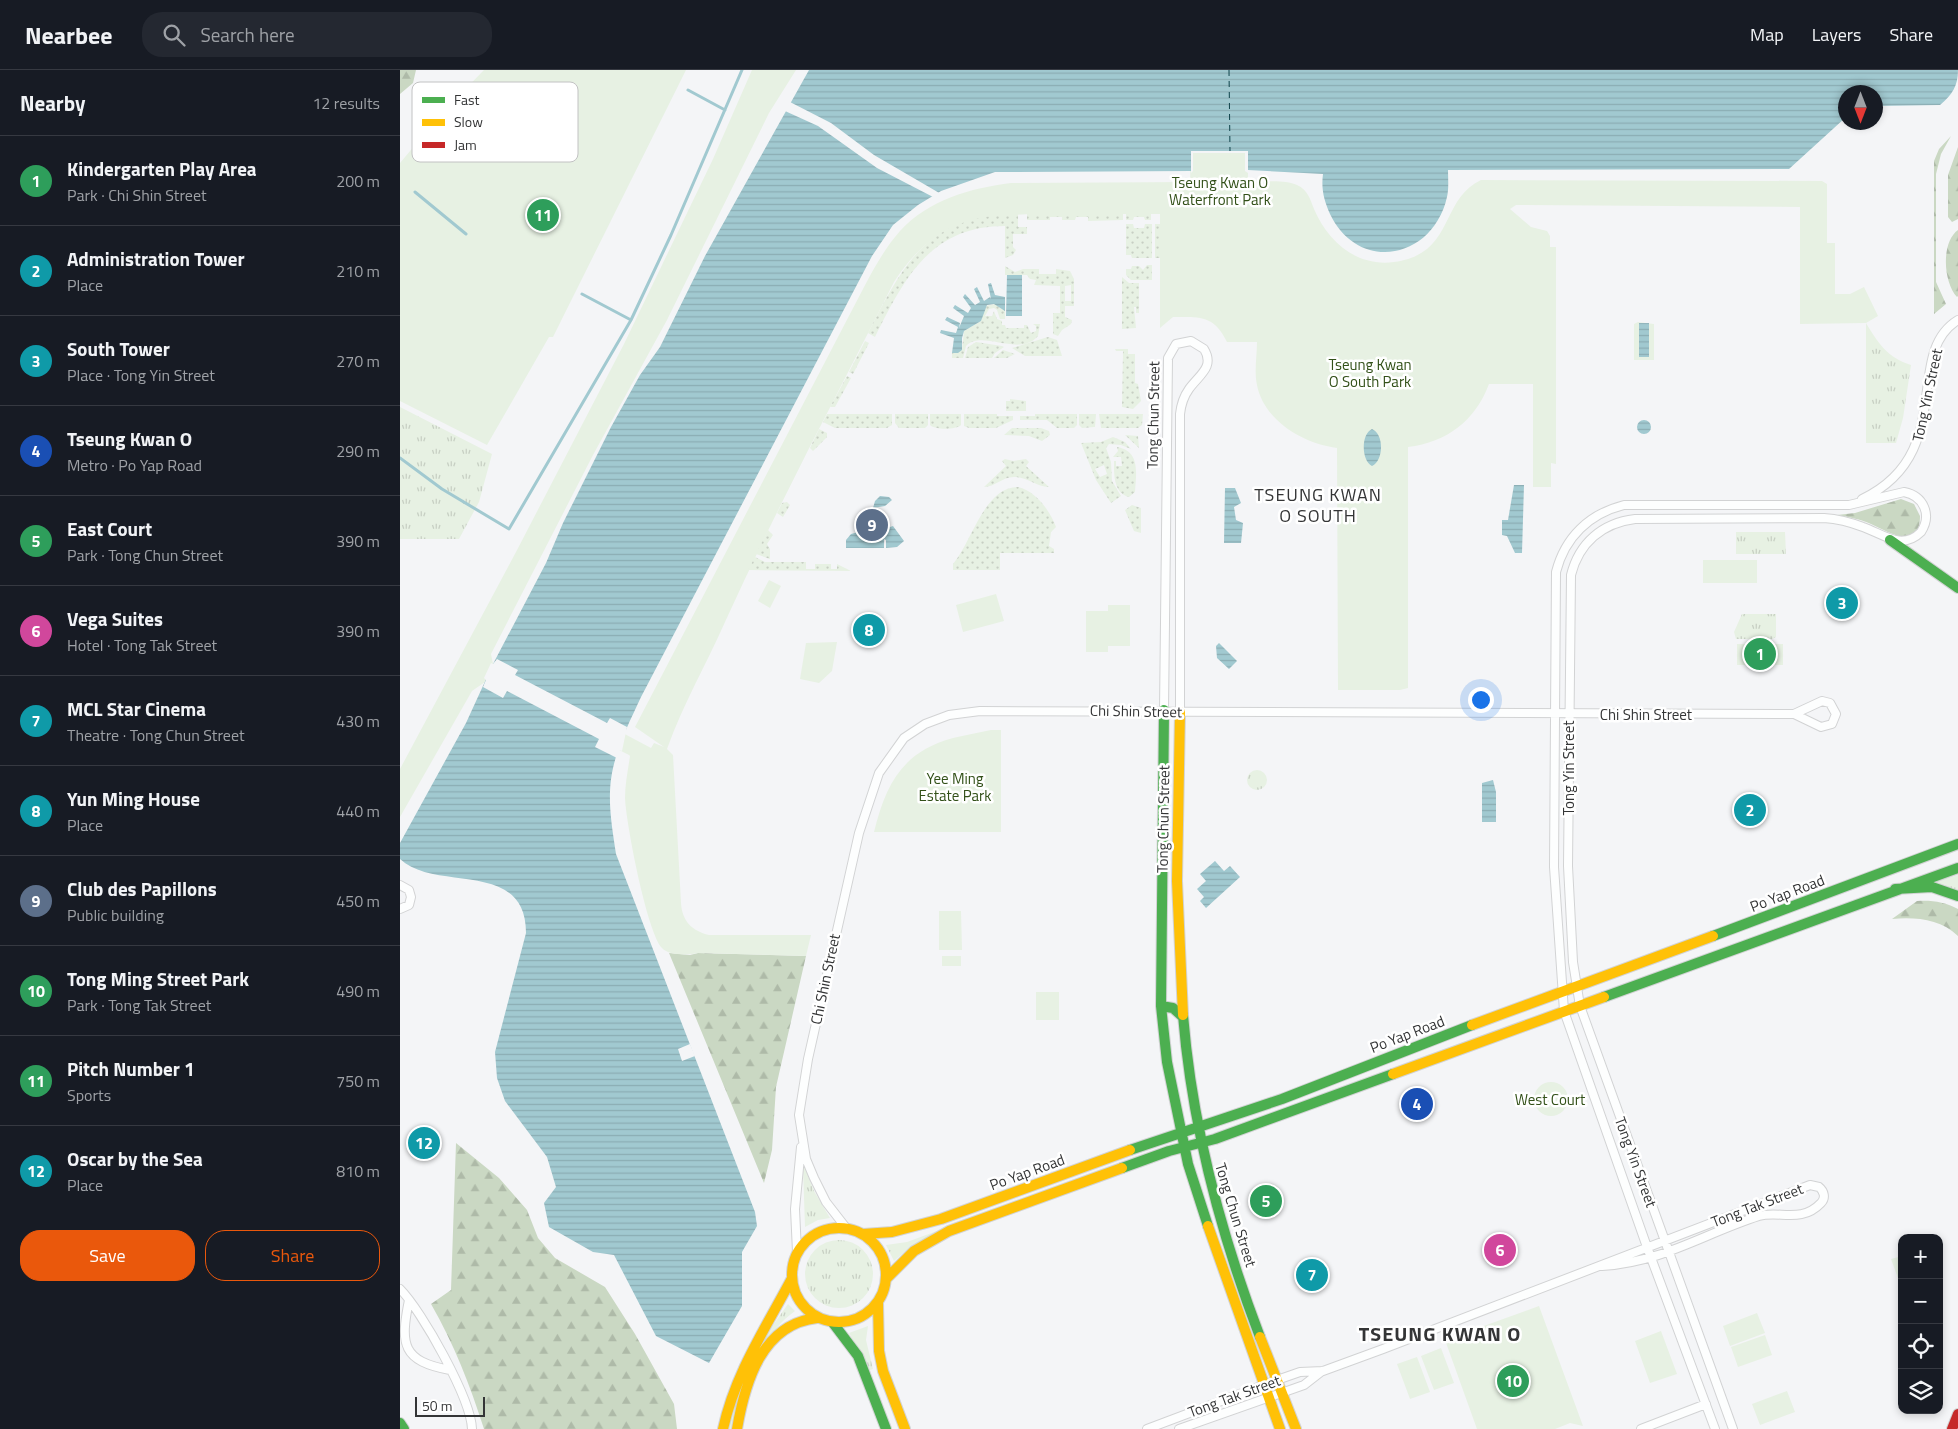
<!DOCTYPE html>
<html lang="en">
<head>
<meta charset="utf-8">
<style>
	:root { --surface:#171b24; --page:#242831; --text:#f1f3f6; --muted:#9ea1a6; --line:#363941; --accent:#ea580c }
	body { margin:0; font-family:"Titillium Web",sans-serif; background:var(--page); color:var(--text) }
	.controls { position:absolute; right:15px; bottom:15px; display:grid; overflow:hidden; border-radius:10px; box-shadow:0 2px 8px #0003 }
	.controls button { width:45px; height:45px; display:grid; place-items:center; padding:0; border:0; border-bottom:1px solid var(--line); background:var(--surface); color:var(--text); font:25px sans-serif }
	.compass { position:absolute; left:1438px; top:15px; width:45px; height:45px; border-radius:50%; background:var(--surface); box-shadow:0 2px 8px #0003; rotate:180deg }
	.scale { position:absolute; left:15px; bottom:12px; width:70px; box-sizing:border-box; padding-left:5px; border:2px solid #343536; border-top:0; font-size:14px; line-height:18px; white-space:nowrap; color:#343536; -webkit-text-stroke:4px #fff; paint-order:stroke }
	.you { position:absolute; left:1080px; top:629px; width:18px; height:18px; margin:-12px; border:4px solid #fff; border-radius:50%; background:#1a73e8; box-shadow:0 0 0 8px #1a73e833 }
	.badge { display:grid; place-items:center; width:32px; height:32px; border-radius:50%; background:var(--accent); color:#fff; font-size:16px; font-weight:700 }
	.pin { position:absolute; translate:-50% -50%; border:2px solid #fff; box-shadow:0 1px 5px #0006 }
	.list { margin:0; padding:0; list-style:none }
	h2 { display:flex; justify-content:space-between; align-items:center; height:65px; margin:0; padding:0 20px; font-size:21px }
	h2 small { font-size:16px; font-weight:400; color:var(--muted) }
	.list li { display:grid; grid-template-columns:32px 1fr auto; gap:15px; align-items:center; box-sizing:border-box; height:90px; padding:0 20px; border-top:1px solid var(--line) }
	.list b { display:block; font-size:19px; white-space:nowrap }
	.list p { margin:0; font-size:16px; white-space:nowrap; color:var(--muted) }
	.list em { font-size:16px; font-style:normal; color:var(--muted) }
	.actions { display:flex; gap:10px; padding:15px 20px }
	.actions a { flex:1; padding:11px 0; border:1px solid var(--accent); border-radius:20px; text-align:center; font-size:18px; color:var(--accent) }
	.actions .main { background:var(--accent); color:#fff }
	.icon { flex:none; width:28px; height:28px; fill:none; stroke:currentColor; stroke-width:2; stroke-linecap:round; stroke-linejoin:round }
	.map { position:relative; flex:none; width:1558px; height:1359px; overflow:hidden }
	header { display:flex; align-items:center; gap:30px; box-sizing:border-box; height:70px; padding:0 25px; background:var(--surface); border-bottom:1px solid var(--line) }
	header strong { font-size:24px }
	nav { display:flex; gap:28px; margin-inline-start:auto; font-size:18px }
	.search { width:350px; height:45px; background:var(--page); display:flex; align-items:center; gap:12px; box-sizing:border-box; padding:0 18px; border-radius:20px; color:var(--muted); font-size:19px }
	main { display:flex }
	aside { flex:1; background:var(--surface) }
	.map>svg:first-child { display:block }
	.grass { fill:url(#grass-tufts) }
	.forest { fill:url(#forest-firs) }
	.park { fill:#e7f1e3 }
	.garden { fill:url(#garden-dots); fill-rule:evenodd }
	.water { fill:url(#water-rules) }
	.pier { fill:#f4f5f7 }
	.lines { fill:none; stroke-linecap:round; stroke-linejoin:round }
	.stream { stroke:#a1c9d0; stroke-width:3 }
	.ferry { stroke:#0e434b; stroke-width:1; stroke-dasharray:6 5; stroke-linecap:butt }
	.street-casing { stroke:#d2d3d4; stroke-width:10 }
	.fast-casing { stroke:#d2d3d4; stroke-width:12 }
	.slow-casing { stroke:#d2d3d4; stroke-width:12 }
	.jam-casing { stroke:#d2d3d4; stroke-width:12 }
	.street { stroke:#fdfefe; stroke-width:8 }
	.fast { stroke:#4caf50; stroke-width:10 }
	.slow { stroke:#ffc107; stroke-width:10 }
	.jam { stroke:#c62828; stroke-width:10 }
	.labels { text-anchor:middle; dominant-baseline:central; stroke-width:5; stroke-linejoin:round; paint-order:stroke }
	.park-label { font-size:15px; fill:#325018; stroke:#fff }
	.street-label { font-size:15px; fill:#343536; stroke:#fff }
	.quarter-label { font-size:18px; letter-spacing:1px; fill:#343536; stroke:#fff }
	.district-label { font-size:20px; font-weight:bold; letter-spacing:1px; fill:#343536; stroke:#fff }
	.key { fill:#fff; stroke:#c2c2c3; stroke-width:1 }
	.key-label { font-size:14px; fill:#343536 }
</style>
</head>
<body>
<header>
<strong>Nearbee</strong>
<div class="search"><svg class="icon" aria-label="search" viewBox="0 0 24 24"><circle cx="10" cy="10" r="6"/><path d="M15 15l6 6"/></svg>Search here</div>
<nav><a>Map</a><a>Layers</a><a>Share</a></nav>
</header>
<main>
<aside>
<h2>Nearby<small>12 results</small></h2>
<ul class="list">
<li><span class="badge" style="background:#2e9e5b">1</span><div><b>Kindergarten Play Area</b><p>Park · Chi Shin Street</p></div><em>200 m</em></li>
<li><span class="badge" style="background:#0f9aa8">2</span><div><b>Administration Tower</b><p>Place</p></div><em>210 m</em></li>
<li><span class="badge" style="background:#0f9aa8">3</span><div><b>South Tower</b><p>Place · Tong Yin Street</p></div><em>270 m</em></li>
<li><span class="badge" style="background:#1a4fb4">4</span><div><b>Tseung Kwan O</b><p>Metro · Po Yap Road</p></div><em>290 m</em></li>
<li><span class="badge" style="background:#2e9e5b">5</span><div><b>East Court</b><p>Park · Tong Chun Street</p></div><em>390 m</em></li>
<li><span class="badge" style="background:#d1479c">6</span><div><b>Vega Suites</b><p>Hotel · Tong Tak Street</p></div><em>390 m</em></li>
<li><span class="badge" style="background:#0f9aa8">7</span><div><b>MCL Star Cinema</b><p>Theatre · Tong Chun Street</p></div><em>430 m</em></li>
<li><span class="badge" style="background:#0f9aa8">8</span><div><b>Yun Ming House</b><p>Place</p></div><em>440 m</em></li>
<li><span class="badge" style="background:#5c6f8a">9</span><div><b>Club des Papillons</b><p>Public building</p></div><em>450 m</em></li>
<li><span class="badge" style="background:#2e9e5b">10</span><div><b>Tong Ming Street Park</b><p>Park · Tong Tak Street</p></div><em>490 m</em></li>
<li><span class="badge" style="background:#2e9e5b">11</span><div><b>Pitch Number 1</b><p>Sports</p></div><em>750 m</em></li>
<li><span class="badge" style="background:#0f9aa8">12</span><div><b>Oscar by the Sea</b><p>Place</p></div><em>810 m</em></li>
</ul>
<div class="actions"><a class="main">Save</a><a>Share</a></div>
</aside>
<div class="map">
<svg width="1558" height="1359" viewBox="0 0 1558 1359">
	<defs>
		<pattern id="grass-tufts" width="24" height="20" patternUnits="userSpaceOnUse" patternTransform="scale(1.25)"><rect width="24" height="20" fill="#e7f1e3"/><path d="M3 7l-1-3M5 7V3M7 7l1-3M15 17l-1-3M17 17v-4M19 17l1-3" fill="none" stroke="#c7cfc3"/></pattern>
		<pattern id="forest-firs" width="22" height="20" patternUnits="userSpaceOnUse" patternTransform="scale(1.25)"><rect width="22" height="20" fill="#cad8c3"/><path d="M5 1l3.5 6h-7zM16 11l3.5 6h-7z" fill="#aebaa8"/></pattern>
		<pattern id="garden-dots" width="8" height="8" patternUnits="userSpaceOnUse" patternTransform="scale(1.25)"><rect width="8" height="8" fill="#e7f1e3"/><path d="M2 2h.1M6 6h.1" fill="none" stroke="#c7cfc3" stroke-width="1.8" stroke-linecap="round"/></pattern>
		<pattern id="water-rules" width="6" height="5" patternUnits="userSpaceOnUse" patternTransform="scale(1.25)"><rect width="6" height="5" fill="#a1c9d0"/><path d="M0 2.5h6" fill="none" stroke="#8badb3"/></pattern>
	</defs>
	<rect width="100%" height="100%" fill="#f4f5f7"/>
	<path class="grass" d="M1466 253C1478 273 1488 288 1511 295L1503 348 1496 373H1466Z
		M0 337 92 384 79 432 59 469H0Z
		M1336 462H1385L1386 484H1336Z
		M1342 544H1376V567L1372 569H1336L1334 562Z
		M847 710a10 10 0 1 1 20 0a10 10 0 1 1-20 0Z
		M1558 805V821L1536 814V812Z
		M750 1082 751 1084 535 1163 509 1178 494 1191 486 1175 507 1172Z
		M403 1098H405L414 1121 430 1148 418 1150 405 1157Z
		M405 1204a34 34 0 1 1 68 0a34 34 0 1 1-68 0Z
		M388 1234 395 1241C360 1266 340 1317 331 1359H328L340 1314 364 1268Z
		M468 1256 466 1270 473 1299 470 1300 449 1263Z"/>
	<path class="forest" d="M0 0H16L13 13 0 24Z
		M1551 66 1541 84 1536 104V212L1546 234 1534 244V91L1539 79Z
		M1558 77V149L1552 152 1548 147V105Z
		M1558 160V226L1557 227C1543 212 1541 172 1558 160Z
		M1501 429 1514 434 1520 446C1520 483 1487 461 1471 454 1460 449 1449 447 1437 445L1455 443Z
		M1517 831C1532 830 1545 832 1558 839V866C1540 849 1516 847 1492 849Z
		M269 883 290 885 298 883 406 886 376 1017 372 1080 364 1113Z
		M56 1073 99 1108 127 1140 138 1168 155 1188 205 1217 235 1264 274 1334 277 1359H84C70 1315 54 1274 31 1234L51 1220Z"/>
	<path class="park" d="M84 0H286L153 267H149L87 375 0 331V93L41 44Z
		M352 0H396L369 43 267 250 193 385 91 584 93 594 251 678 254 673 264 677 235 657 463 219C474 198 485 178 500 161 528 130 571 118 611 113L790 112 791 81H848V112C863 112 884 109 897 115 908 120 910 129 914 139 928 172 957 197 994 192 1055 184 1039 130 1081 110L1422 111 1427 114V173H1435V224H1450L1464 217 1478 246 1466 253 1400 254V137L1116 135 1110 139 1131 157 1147 161 1150 166V177H1156V394L1151 393V417H1133V314H1089C1075 351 1047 372 1008 377V618L1000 620H938L937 378C904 374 864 351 857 315 854 301 857 286 857 272H827C814 245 800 247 773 247L760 258V144C727 144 694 144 661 144 587 144 538 144 494 212 437 325 377 437 325 552 306 595 283 634 267 679L273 685 281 833C282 851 292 861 309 865H411L406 886 298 883C289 885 269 886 262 878 247 862 226 753 225 728 225 714 228 700 230 686L229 685 85 612 72 621 0 747V699L116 482 224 274 313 89Z
		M1238 252 1254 254V290H1234V254Z
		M1303 490H1357V513H1303Z
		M369 510 381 516 370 538 358 531Z
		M596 524 604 551 563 562 556 535Z
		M708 535H730V576H708V582H686V541H708Z
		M437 572 432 601 419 613 400 609 406 573Z
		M1337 574H1383V595H1337Z
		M591 660H601V762H474C486 714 502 682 553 668 565 665 578 663 591 660Z
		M539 841H561L562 880H539Z
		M542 886H561V896H542Z
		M636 922H659V950H636Z
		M1134 1029a17 17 0 1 1 34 0a17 17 0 1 1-34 0Z
		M849 1130a17 17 0 1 1 34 0a17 17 0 1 1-34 0Z
		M1502 1186V1208H1498L1491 1189Z
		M1139 1236 1183 1356 1170 1353 1155 1359H1077L1045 1270Z
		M1357 1243 1365 1263 1330 1276 1323 1256Z
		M1261 1261 1277 1304 1250 1313 1235 1271Z
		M1365 1265 1372 1285 1338 1297 1331 1277Z
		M1041 1278 1054 1313 1034 1320 1021 1286Z
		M1017 1287 1030 1322 1010 1329 997 1294Z
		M1387 1321 1395 1342 1360 1355 1352 1334Z"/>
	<path class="garden" d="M618 144V157H627V164H613V177L616 180 613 185 605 188V156C530 156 504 209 475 267L468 263C505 191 527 146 618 144Z
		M627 144H723V150L688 151V147H676L675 150H662V147H650V150H627Z
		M726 144H751V150H745L744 147H734L733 150H726Z
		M726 154H733L734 158H744L745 154H752V188H732L731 185H726Z
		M755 154H760V188H755Z
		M747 195H752V210H731L726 205V199H731L732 196H739L743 200Z
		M605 196 615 202 623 199H639V204H656V199L670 201 674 209V236H665V247L672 250 671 254 662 260 658 266 653 264V243H660V216L634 215 636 210 630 209 627 205H605ZM671 215V231H665V216Z
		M722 207 729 213H739V243H736V237H734L736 258 722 259Z
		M595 234 605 241V249H600L597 240 594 238 589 239 585 246H592L594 241 597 249 602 251V255H605L606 258H624V255H627L631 263 636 261V256L633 254H640L638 266C619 288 582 259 566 276L563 288H552V283L562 280 564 261 581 251 585 236Z
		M648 267 657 270 662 286H625L612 278Z
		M465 271 469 273 453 304 449 302Z
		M576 272 602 276 604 277 595 283 592 288H565L568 277Z
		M715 279H728V284H735V313L738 314 741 331 733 339 722 337 723 281H716Z
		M603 280 615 284 607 288H594Z
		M447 306 451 308 435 337H430Z
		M610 329 626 331V341H606V331H610Z
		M427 344H492V355L487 358H435L423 352Z
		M495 344H528V355L525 358H499L495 353Z
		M530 344H561V355C556 360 535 360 530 355Z
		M564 344H597V346H613V350L596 358H569L564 356Z
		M635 344H677V355L674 358H657L647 350H620V346H635Z
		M679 344H696L695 357 682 358 679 355Z
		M699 344H743L742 355 738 358H701Z
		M612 358H641L649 361 650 365 642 371 629 366 604 365Z
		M419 359 427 363V367L413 381 410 378Z
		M725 365 738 366 739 378Z
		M713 367 725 372 731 379 721 375 709 374 706 378 711 392 712 411 721 426 711 433 696 410 681 373 701 372ZM704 395 707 404 700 407 695 399Z
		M717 377C741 381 736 404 735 422L729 427C713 423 714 403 714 391H716V396H722L721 387H713L718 381Z
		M605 389 613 391 626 389 629 392 626 396 649 417C636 417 628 407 614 407 602 407 595 417 584 417L606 396 602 391Z
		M618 417C636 421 650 441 656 457L651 462 649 476 654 479V483H600V500H553V494C572 472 584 417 618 417Z
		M382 433 387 432 390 435 383 447 377 443Z
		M732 435 741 438V463L734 461 725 440Z
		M368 460 373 465 367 474 370 479V489L356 484Z
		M355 487 365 492H406V499H415V494H431V499H437V494L451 501 348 500Z"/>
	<path class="water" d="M409 0H1558C1558 16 1552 25 1540 35L1476 36V22H1446L1445 48 1389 99 1048 100C1048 109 1049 118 1047 127 1033 189 959 204 930 144 924 130 921 119 923 104L848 100V81H791V101L595 102 541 121 518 135 493 155 472 186 241 627C230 651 217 676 212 703 207 730 212 757 216 784L355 1142 357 1156 342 1182V1236L309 1293 256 1266 214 1185 193 1182 149 1157 144 1133 156 1117 147 1087 105 1031 97 1008 95 982 126 863C126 788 36 823 0 789V773L66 653 93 594 146 493 163 453 211 357 240 305 260 277 305 186Z
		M607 205H622V246H606Z
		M591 213 595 225 605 227V241L594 234 587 235 581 251 564 261 562 268V280L558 283H552L554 268 540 263 541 260 556 263 558 257 545 250 547 247 560 253 559 258 564 246 553 238 555 235 568 243 571 238 563 227 565 224 575 235 580 232 574 219 577 217 584 231 590 227 591 229 588 214Z
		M1239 253H1249V287H1239Z
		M1237 357a7 7 0 1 1 14 0a7 7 0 1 1-14 0Z
		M972 359C984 364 984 390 972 396 961 390 961 364 972 359Z
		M1114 415H1124L1122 483H1115L1107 466 1102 465V450H1108Z
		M825 418H835L841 433 834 437 836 450 843 453 841 473H824Z
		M480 426 489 427 492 430 485 436 473 438 475 431Z
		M493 456 504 471 497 477 486 478V470L484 469V478H446V470L451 464 462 461H470L475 458 484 459Z
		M819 573 837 591 829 599 817 588 816 576Z
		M1093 710 1096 722V752H1082V713Z
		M815 791 824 801 830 796 840 807 806 838 800 831 804 827 797 819 806 811 800 804Z"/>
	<path class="pier" d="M390 32 431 53 474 85 541 124 535 128 477 98 418 56 385 41Z
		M791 81H848V103L845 101V83H793V101L791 103Z
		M97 589 118 600 115 605 207 653 210 648 227 657 222 681 219 680 217 688 195 677 199 669 107 621 103 628 83 617 86 610 84 608 91 593 93 594Z
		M290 974 295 986 282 991 278 979Z"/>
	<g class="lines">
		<path class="stream" d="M288 20 325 40
			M15 122 66 164
			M182 224 231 250
			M0 388 42 419 109 459 231 250 271 165 342 0"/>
		<path class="ferry" d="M829 0 830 81"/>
		<defs>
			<path id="street" d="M1462 429C1558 383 1502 284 1558 250
				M764 640 768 288 776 274 791 271 804 279C815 297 799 305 789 319 784 326 781 335 780 344V642
				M0 815 9 820 11 827 9 835 0 839
				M447 1159 426 1132 414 1108 406 1089 399 1045 408 989 459 763 479 703 504 668 525 654 549 645 580 641 1394 644 1422 631 1430 633 1436 644 1432 654 1421 657 1394 644
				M397 1182 395 1139 401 1077
				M0 1219C22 1241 71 1329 72 1359
				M9 1230C0 1275 2 1291 50 1300
				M747 1359 877 1310 900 1302 923 1301 983 1279 1410 1115 1419 1117C1424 1121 1426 1128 1421 1133 1401 1154 1379 1140 1359 1146 1303 1164 1263 1192 1202 1196
				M779 1359 904 1315 922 1301
				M1241 1359 1306 1334
				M1315 1359 1247 1177 1164 941 1154 797 1156 502C1165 467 1189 444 1224 435H1449L1504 422C1524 426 1532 445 1521 462 1502 481 1483 464 1463 457 1450 452 1438 449 1424 448L1235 449C1202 453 1179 473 1171 505L1168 796 1173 892 1180 936 1333 1359"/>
			<path id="fast" d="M1490 470 1558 518
				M764 640 761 936 767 992 788 1094 808 1156
				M1495 819 1532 817 1558 826
				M1313 866 1558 774
				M1204 927 1558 798
				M761 936 773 938 783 947
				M783 945C792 1057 820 1162 860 1267
				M730 1080 882 1029 1072 955
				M722 1098 769 1081 815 1069 993 1004
				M433 1253 458 1286 486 1359
				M0 1353 4 1359"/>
			<path id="slow" d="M780 642 777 811 783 945
				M1072 955 1313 866
				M993 1004 1204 927
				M808 1156 880 1359
				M392 1205a47 47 0 1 1 94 0a47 47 0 1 1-94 0Z
				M463 1164 492 1162 541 1149 730 1080
				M486 1209 514 1181 549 1161 722 1098
				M478 1232 479 1281 483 1301 505 1359
				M860 1267 896 1359
				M323 1359C335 1304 365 1259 391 1210
				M337 1359C345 1312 362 1254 417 1248"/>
			<path id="jam" d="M1552 1359 1558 1344"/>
		</defs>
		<use href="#street" class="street-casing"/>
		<use href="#fast" class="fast-casing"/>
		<use href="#slow" class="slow-casing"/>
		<use href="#jam" class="jam-casing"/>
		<use href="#street" class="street"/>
		<use href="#fast" class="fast"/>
		<use href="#slow" class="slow"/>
		<use href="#jam" class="jam"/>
	</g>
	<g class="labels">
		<g class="park-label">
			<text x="820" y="112">Tseung Kwan O<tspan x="820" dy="17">Waterfront Park</tspan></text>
			<text x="970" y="294">Tseung Kwan<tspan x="970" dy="17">O South Park</tspan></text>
			<text x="555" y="708">Yee Ming<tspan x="555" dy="17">Estate Park</tspan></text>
			<text x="1150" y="1029">West Court</text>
		</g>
		<g class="street-label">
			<text transform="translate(1527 325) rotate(-78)">Tong Yin Street</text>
			<text transform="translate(753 345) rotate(-89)">Tong Chun Street</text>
			<text transform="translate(736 641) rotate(1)">Chi Shin Street</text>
			<text x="1246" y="644">Chi Shin Street</text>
			<text transform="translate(1168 698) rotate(-90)">Tong Yin Street</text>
			<text transform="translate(763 749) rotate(-89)">Tong Chun Street</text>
			<text transform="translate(1387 823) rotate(-21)">Po Yap Road</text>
			<text transform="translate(425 909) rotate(-78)">Chi Shin Street</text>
			<text transform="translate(1007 964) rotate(-21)">Po Yap Road</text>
			<text transform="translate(1236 1092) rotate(70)">Tong Yin Street</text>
			<text transform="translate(627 1102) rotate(-20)">Po Yap Road</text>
			<text transform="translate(1357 1135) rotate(-21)">Tong Tak Street</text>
			<text transform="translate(836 1145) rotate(73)">Tong Chun Street</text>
			<text transform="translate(834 1326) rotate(-20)">Tong Tak Street</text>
		</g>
		<g class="quarter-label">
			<text x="918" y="424">TSEUNG KWAN<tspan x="918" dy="21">O SOUTH</tspan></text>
		</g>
		<g class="district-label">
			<text x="1040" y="1263">TSEUNG KWAN O</text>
		</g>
	</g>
	<rect x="12" y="12" width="166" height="80" rx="8" class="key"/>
	<rect x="22" y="27" width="23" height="6" fill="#4caf50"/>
	<rect x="22" y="49" width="23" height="7" fill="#ffc107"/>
	<rect x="22" y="72" width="23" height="6" fill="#c62828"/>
	<g class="key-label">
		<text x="54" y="35">Fast</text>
		<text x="54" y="57">Slow</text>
		<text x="54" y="80">Jam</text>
	</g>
</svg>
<div class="controls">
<button>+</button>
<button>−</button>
<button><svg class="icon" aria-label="locate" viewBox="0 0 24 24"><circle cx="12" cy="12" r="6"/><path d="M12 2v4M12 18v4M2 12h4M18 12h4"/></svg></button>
<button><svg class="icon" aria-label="layers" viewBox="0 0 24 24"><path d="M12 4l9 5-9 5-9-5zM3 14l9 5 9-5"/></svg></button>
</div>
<svg class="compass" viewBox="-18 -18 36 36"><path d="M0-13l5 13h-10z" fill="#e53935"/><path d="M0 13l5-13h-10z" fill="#9ea1a6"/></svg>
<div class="scale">50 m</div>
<div class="you"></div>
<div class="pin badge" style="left:1360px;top:584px;background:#2e9e5b">1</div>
<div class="pin badge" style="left:1350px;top:740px;background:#0f9aa8">2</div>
<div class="pin badge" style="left:1442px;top:533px;background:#0f9aa8">3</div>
<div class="pin badge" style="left:1017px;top:1034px;background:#1a4fb4">4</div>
<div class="pin badge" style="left:866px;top:1131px;background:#2e9e5b">5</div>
<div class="pin badge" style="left:1100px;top:1180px;background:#d1479c">6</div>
<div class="pin badge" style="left:912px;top:1205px;background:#0f9aa8">7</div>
<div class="pin badge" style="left:469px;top:560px;background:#0f9aa8">8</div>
<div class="pin badge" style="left:472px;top:455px;background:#5c6f8a">9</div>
<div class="pin badge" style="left:1113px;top:1311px;background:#2e9e5b">10</div>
<div class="pin badge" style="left:143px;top:145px;background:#2e9e5b">11</div>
<div class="pin badge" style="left:24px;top:1073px;background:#0f9aa8">12</div>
</div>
</main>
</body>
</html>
